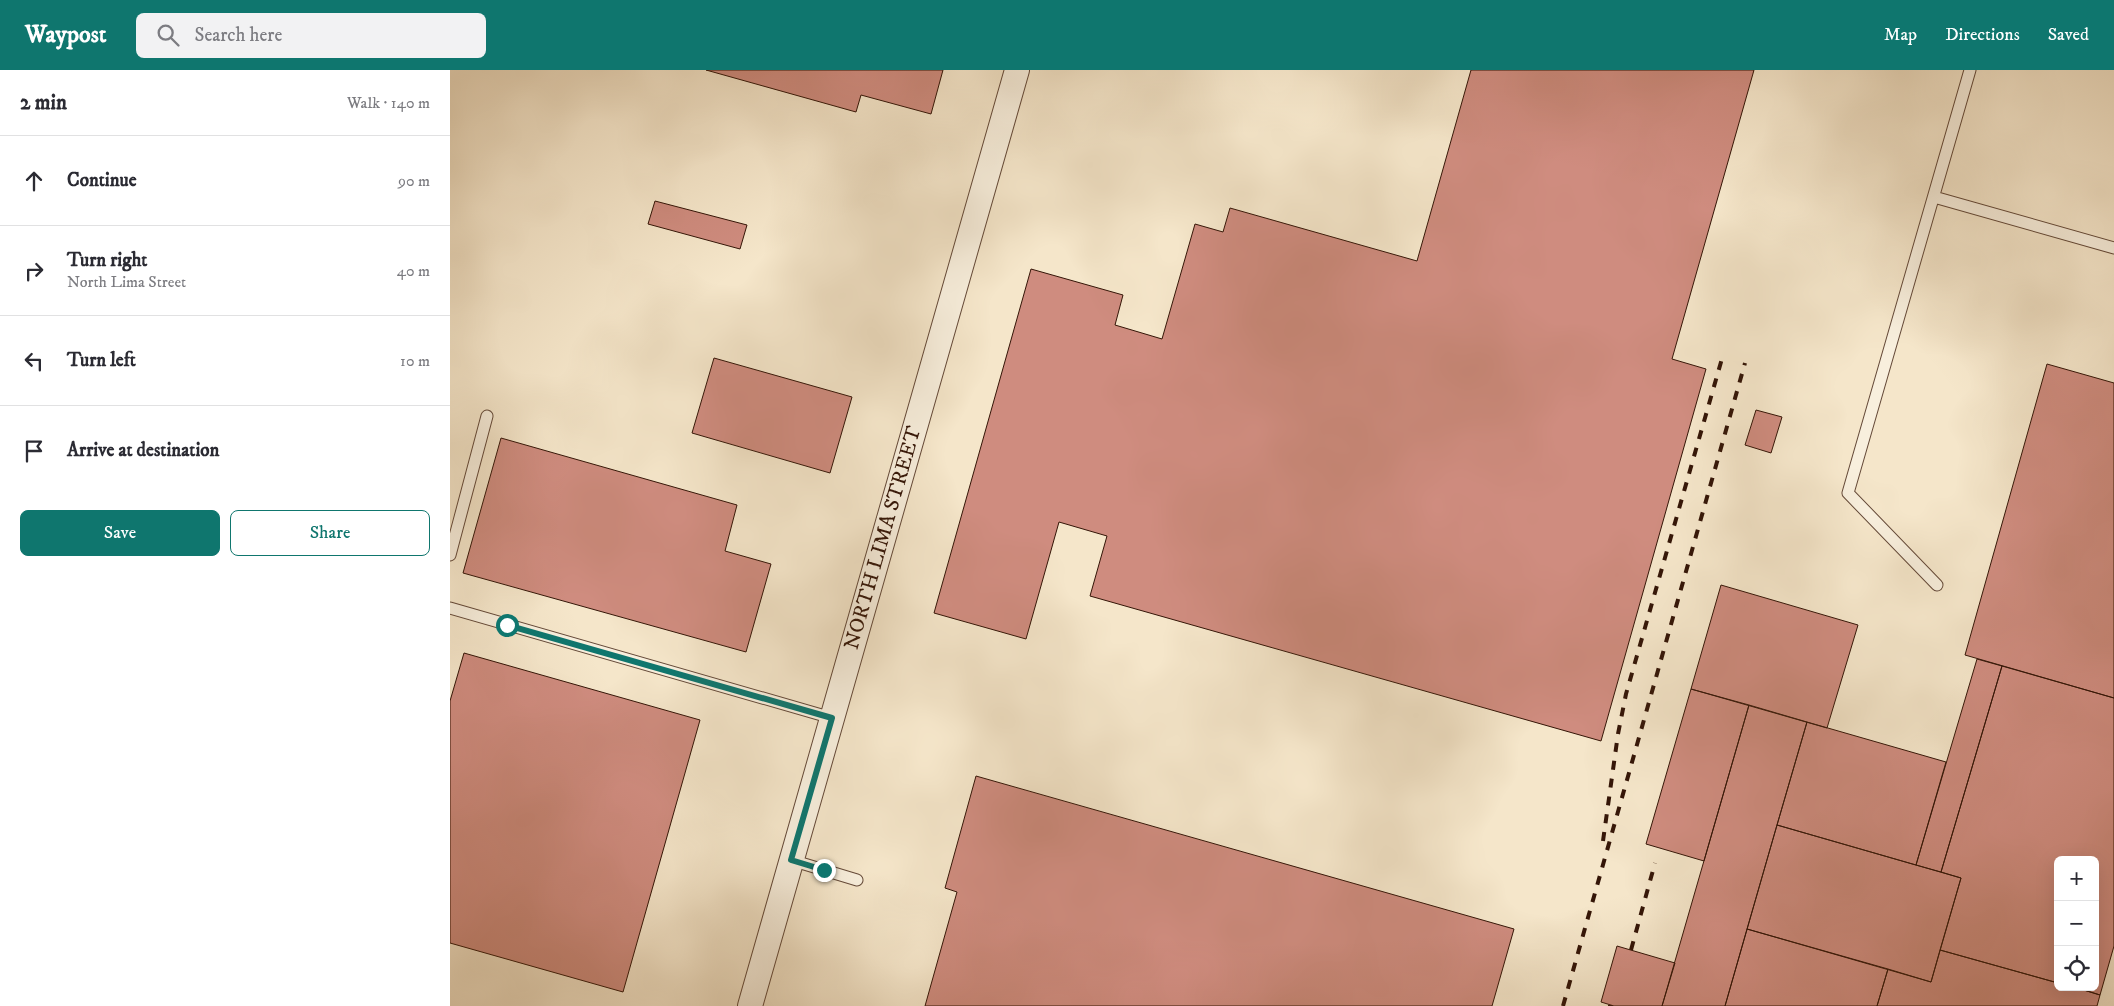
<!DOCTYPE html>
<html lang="en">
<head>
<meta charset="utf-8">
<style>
	:root { --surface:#fff; --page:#f2f2f3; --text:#2b2b33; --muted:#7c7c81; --line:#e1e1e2; --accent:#0f766e }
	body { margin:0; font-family:"IM FELL DW Pica",serif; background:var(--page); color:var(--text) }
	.controls { position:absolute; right:15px; bottom:15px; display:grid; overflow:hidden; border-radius:8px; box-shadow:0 5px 20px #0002 }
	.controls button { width:45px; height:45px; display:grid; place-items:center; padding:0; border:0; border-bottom:1px solid var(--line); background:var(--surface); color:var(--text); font:25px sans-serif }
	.stop { position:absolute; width:15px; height:15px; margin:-11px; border:4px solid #0f766e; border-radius:50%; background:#fff }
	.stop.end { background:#0f766e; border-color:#fff; box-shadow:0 1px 5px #0008 }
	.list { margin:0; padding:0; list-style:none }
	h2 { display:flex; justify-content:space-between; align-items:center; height:65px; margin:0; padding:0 20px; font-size:21px }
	h2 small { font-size:16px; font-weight:400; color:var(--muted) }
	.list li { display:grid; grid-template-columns:32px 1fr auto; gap:15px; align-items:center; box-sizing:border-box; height:90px; padding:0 20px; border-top:1px solid var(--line) }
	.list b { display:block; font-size:19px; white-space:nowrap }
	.list p { margin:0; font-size:16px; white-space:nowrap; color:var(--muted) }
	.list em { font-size:16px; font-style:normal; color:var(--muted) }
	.actions { display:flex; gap:10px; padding:15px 20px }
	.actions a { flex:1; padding:11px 0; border:1px solid var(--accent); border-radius:8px; text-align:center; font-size:18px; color:var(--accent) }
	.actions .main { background:var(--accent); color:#fff }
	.icon { flex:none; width:28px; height:28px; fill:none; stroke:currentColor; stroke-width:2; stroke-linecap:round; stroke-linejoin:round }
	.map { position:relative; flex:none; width:1664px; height:936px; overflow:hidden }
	header { display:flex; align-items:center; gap:30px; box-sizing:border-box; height:70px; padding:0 25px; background:var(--accent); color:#fff }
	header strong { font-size:24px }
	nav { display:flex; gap:28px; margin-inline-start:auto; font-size:18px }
	.search { width:350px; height:45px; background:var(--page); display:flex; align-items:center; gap:12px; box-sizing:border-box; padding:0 18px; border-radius:8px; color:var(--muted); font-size:19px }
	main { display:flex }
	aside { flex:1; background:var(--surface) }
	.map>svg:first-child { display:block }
	.building { fill:#cf8c7f; stroke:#341507 }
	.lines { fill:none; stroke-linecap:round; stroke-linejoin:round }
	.lane-casing { stroke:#644938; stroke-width:13 }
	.street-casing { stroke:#644938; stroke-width:26 }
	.lane { stroke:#f8efdd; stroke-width:11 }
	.street { stroke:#f8efdd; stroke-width:24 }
	.rail { stroke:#341507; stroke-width:4; stroke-dasharray:9 9; stroke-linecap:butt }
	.route { stroke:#0f766e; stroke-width:6 }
	.labels { text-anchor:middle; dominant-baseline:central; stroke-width:4.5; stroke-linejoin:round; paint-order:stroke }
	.street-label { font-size:21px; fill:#341507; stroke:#f8efdd }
</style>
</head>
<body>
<header>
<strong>Waypost</strong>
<div class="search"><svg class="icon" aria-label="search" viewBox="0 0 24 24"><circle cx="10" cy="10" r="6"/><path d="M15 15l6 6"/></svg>Search here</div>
<nav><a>Map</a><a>Directions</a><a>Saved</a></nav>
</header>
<main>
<aside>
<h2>2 min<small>Walk · 140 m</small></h2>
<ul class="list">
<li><svg class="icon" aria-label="ahead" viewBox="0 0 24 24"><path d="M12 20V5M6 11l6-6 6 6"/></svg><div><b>Continue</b></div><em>90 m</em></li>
<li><svg class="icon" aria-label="right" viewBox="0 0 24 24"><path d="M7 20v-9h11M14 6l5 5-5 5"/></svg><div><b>Turn right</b><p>North Lima Street</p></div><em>40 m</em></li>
<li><svg class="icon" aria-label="left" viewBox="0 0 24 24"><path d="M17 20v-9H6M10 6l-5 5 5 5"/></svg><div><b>Turn left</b></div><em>10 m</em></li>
<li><svg class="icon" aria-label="arrive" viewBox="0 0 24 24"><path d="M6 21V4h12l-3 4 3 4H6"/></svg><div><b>Arrive at destination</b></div></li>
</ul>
<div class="actions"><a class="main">Save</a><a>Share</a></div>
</aside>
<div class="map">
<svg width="1664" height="936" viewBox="0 0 1664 936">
	<rect width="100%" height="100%" fill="#f5e6ca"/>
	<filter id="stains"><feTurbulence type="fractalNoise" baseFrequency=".004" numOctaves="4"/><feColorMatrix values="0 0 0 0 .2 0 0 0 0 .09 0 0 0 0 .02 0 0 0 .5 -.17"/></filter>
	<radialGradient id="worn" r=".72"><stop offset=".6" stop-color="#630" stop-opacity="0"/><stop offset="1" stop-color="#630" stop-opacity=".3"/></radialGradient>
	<path class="building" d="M256 0H493L481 44 411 25 406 42Z
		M1021 0H1304L1222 289 1256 299 1151 671 640 526 657 466 609 452 576 569 484 543 581 199 673 225 665 255 712 269 745 154 773 162 780 138 967 191Z
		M205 131 297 155 290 179 198 154Z
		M264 288 402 327 380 403 242 363Z
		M1597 294 1664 313V628L1515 585Z
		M1306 340 1332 347 1321 383 1295 375Z
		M51 368 287 435 275 481 321 494 296 582 13 503Z
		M1271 515 1408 555 1377 658 1241 619Z
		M14 583 250 650 173 922 0 873V631Z
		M1527 589 1552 596 1491 802 1466 795Z
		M1552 596 1664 628V876L1650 925 1624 917H1645V790H1608V913L1490 880 1511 808 1491 802Z
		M1241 619 1299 635 1254 791 1196 774Z
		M1299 635 1357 652 1327 755 1275 936H1212Z
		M1357 652 1496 692 1466 795 1327 755Z
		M526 706 1064 859 1042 936H475L507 822 495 818Z
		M1327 755 1511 808 1481 912 1297 859Z
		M1297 859 1438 899 1427 936H1275Z
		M1167 876 1225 893 1212 936H1164L1151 932Z
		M1490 880 1608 913V917H1624L1650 925 1647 936H1427L1438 899 1481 912Z"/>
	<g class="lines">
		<defs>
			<path id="lane" d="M1484 127 1664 178
				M0 485 37 346
				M1487 515 1398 423 1520 0
				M0 538 382 648
				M341 790 407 810"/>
			<path id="street" d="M300 936 567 0"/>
		</defs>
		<use href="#lane" class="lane-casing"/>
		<use href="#street" class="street-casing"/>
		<use href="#lane" class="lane"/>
		<use href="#street" class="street"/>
		<path class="rail" d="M1153 771 1168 664 1176 624 1273 285
			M1181 880 1205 793
			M1113 936 1295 293
			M1160 936V935"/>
	</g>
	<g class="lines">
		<path class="route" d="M57 555 382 648 341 790 374 800"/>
	</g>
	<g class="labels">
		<g class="street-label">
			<text transform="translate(433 468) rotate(-74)">NORTH LIMA STREET</text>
		</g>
	</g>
	<rect width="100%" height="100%" filter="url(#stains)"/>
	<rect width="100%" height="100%" fill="url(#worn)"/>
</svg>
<div class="controls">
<button>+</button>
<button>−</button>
<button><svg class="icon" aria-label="locate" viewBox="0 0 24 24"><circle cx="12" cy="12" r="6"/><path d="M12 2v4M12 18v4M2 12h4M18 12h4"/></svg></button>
</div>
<div class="stop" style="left:57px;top:555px"></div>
<div class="stop end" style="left:374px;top:800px"></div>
</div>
</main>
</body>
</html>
